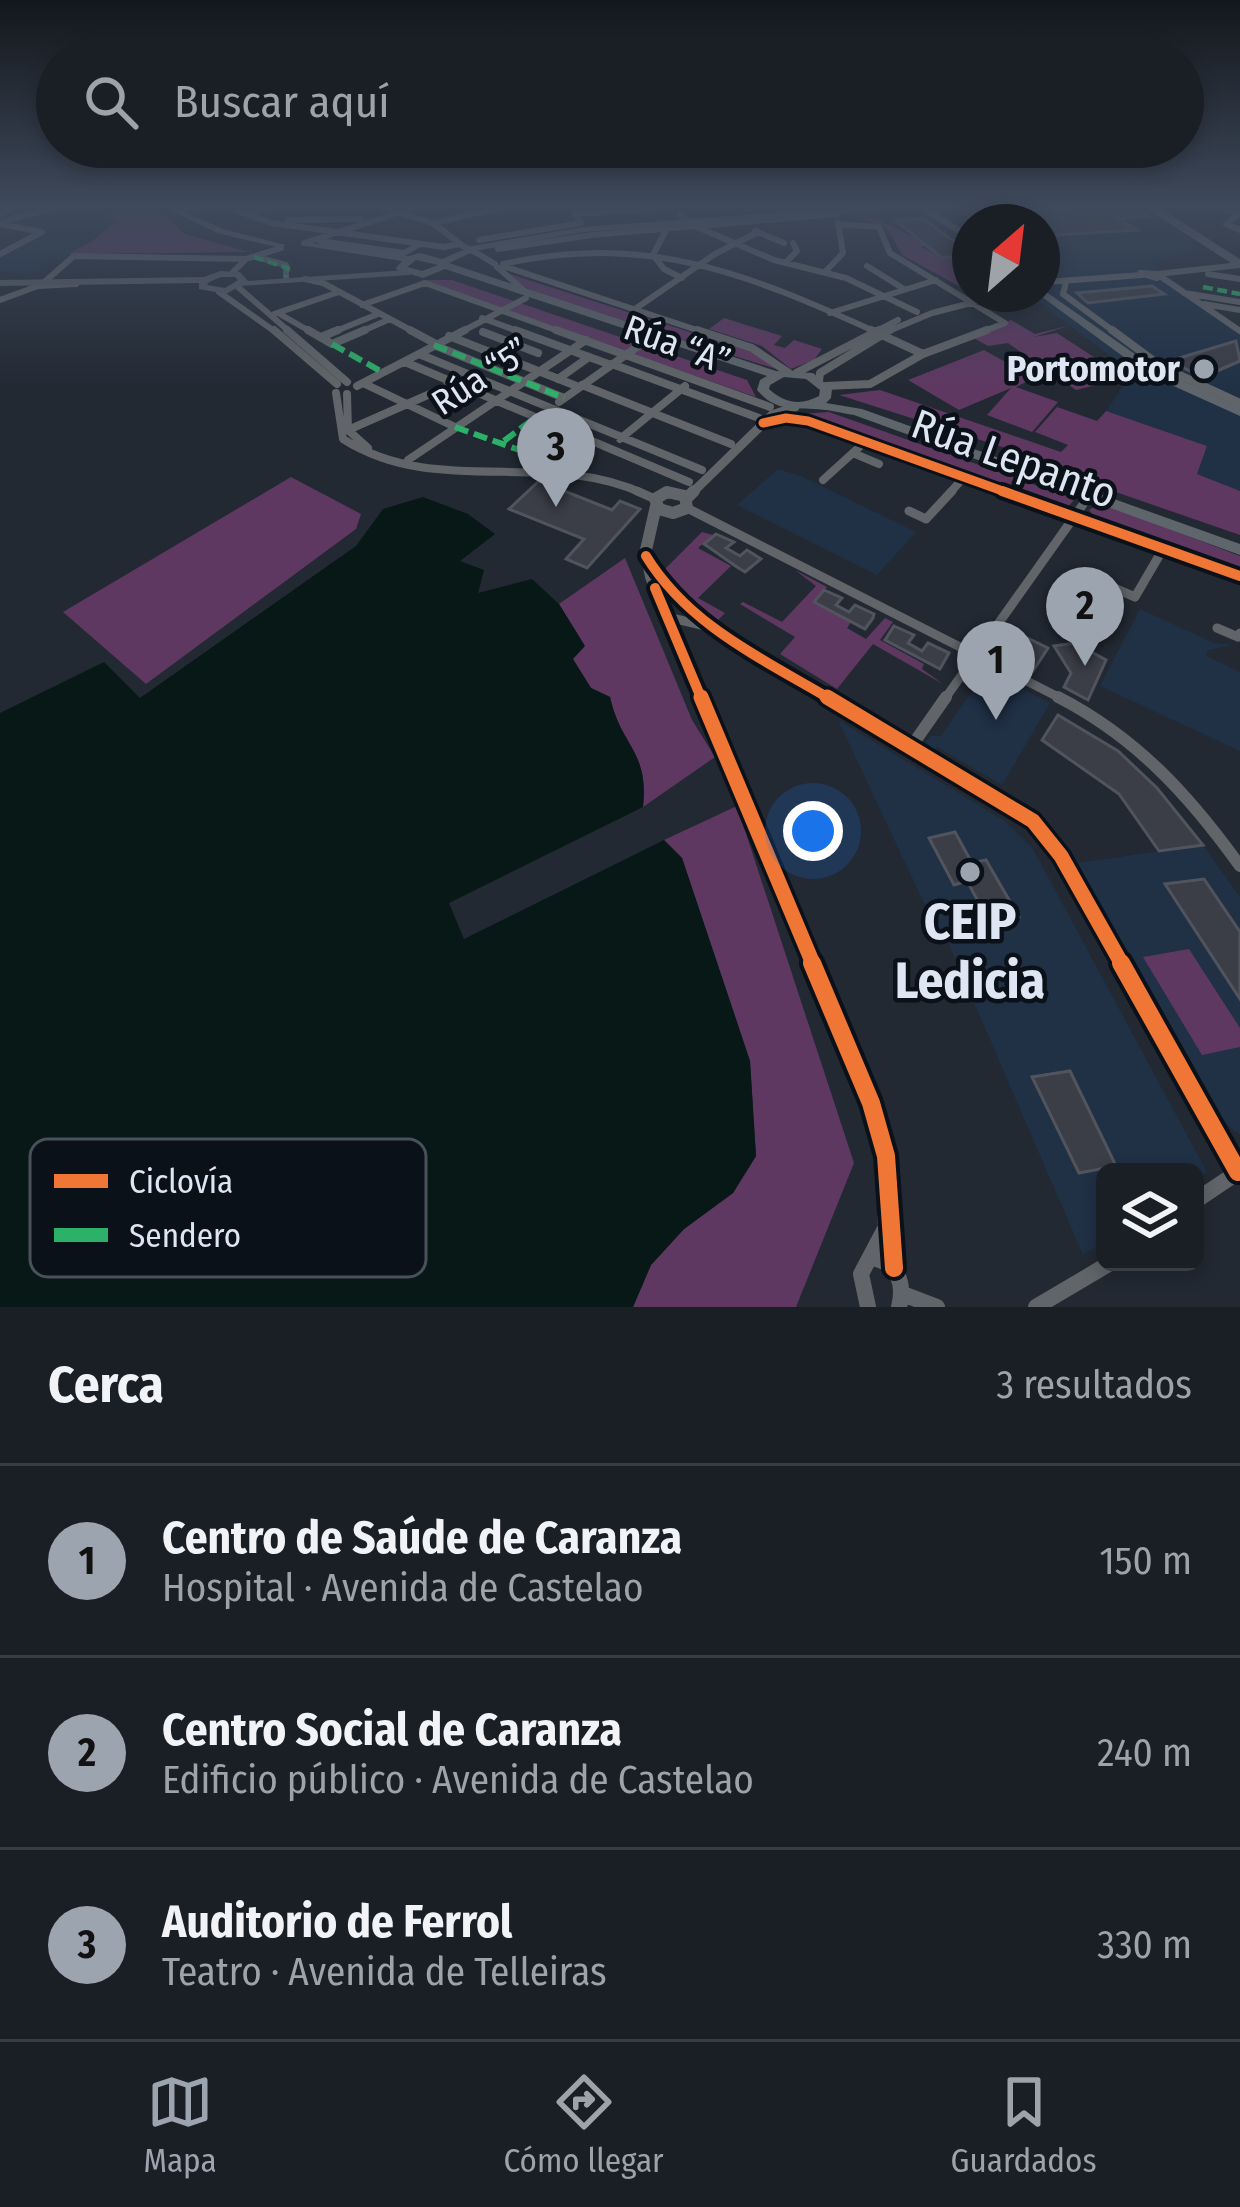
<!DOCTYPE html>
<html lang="es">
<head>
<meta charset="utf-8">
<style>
	:root { --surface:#1a1f26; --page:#272c32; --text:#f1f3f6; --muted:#9fa2a7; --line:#383d43; --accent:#9ca4af }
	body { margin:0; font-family:"Fira Sans Condensed",sans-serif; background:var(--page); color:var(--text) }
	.controls { position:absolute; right:36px; bottom:36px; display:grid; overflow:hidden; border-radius:18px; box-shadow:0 6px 18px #0003 }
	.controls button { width:108px; height:108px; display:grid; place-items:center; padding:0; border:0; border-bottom:3px solid var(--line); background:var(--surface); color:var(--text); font:60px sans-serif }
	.compass { position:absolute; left:952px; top:204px; width:108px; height:108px; border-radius:50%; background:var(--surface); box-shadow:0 6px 18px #0003; rotate:28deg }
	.you { position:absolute; left:813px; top:831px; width:42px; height:42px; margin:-30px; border:9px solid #fff; border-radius:50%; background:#1a73e8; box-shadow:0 0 0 18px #1a73e833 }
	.badge { display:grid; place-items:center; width:78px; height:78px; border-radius:50%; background:var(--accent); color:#111; font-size:39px; font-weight:700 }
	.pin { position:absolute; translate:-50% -99px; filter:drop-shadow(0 3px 6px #0008) }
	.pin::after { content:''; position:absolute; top:63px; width:42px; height:36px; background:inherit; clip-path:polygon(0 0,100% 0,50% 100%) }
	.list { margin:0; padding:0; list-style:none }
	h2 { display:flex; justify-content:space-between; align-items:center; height:156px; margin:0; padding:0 48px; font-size:51px }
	h2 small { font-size:39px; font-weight:400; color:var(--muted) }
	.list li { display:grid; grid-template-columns:78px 1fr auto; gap:36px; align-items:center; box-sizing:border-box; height:192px; padding:0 48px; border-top:3px solid var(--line) }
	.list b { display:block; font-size:45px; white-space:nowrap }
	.list p { margin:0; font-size:39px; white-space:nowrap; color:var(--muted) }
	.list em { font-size:39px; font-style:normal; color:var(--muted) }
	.icon { flex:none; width:66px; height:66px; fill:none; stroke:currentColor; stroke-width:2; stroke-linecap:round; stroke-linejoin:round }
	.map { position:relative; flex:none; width:1240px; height:1307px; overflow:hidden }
	.search { position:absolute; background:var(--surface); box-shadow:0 6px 18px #0003; left:36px; right:36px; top:36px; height:132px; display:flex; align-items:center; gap:30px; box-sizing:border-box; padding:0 42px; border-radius:66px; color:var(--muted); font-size:45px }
	.sheet { height:732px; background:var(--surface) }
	nav { display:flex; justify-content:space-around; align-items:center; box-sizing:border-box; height:168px; border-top:3px solid var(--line); background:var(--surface); font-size:33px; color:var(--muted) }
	nav a { display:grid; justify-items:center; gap:6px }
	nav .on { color:var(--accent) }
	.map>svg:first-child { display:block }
	.built { fill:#203045 }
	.green { fill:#5f3861 }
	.water { fill:#071817 }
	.building { fill:#3b3d47; stroke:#51545d; stroke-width:3 }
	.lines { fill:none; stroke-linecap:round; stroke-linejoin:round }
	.minor-far4 { stroke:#616569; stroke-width:6 }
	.minor-far3 { stroke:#616569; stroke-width:8 }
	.minor-far2 { stroke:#616569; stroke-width:9 }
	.minor-far1 { stroke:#616569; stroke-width:12 }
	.minor { stroke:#616569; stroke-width:16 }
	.tertiary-far4 { stroke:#616569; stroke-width:8 }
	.tertiary-far3 { stroke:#616569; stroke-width:9 }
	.tertiary-far2 { stroke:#616569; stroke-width:12 }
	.tertiary-far1 { stroke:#616569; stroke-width:16 }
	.tertiary { stroke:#616569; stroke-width:21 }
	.secondary { fill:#595f64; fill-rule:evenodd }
	.trunk { fill:#5e656b; fill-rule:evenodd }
	.minor-bridge { stroke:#616569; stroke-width:6 }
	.quiet-far1 { stroke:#2db169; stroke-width:4.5; stroke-dasharray:10 4.5; stroke-linecap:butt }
	.quiet { stroke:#2db169; stroke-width:6; stroke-dasharray:14 6; stroke-linecap:butt }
	.cycleway-far3-casing { stroke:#0b1119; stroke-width:15 }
	.cycleway-far2-casing { stroke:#0b1119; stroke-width:18 }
	.cycleway-far1-casing { stroke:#0b1119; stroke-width:22 }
	.cycleway-casing { stroke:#0b1119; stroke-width:26 }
	.cycleway-far3 { stroke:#f07635; stroke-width:9 }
	.cycleway-far2 { stroke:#f07635; stroke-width:10 }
	.cycleway-far1 { stroke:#f07635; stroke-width:15 }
	.cycleway { stroke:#f07635; stroke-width:18 }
	.poi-dot { fill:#9ca4af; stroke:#0b1119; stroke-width:4.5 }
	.labels { text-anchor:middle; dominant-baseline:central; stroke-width:9; stroke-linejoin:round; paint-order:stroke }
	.far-street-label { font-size:36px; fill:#dde6f2; stroke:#0b1119 }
	.far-poi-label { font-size:36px; font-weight:bold; fill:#dde6f2; stroke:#0b1119; text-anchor:end }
	.street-label { font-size:42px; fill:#dde6f2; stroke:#0b1119 }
	.near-poi-label { font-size:51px; font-weight:bold; fill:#dde6f2; stroke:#0b1119 }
	.key { fill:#0b1119; stroke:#4a515a; stroke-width:3 }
	.key-label { font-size:33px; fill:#dde6f2 }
</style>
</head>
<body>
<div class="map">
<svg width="1240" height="1307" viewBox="0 0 1240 1307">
	<rect width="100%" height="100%" fill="#222933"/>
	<path class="built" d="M74 207H135L91 242 30 274 0 272V256L50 231 11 224Z
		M901 207H1147L1164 213 1189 234H1172L1190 238 1202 249 1153 264 1240 327V491L1196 474 1207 446 1106 411 1132 373 1029 294H1042V222H970V254L942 258 919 246 926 245 900 227 874 217 844 220 839 212Z
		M778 469 801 476 916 532 877 575 737 505Z
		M1140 609 1214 643 1233 645 1208 650 1206 656 1240 672V751L1100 686Z
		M986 671 1050 703 1002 785 937 747 933 753 926 741 930 736H941Z
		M838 720 1005 821 1033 849 1207 1172 1195 1181V1172H1105V1241L1083 1255 948 942 939 935Z
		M1203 845 1240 897V1135L1226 1124 1077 863Z"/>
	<path class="green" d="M120 207H154L185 234 249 252 67 254 91 242 117 220 104 218Z
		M874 217 928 245 921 247 942 258 970 254V292L902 255 887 228 861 218Z
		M503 272 755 353 776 369 534 293Z
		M421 280H452L747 380 756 397Z
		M724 318 782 336 774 345 785 348 794 340 822 349 814 360 791 369 762 346 709 329Z
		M1011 320 1035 334 1071 325 1034 337 1057 333 1126 378 1076 390 1008 343 988 346 972 337Z
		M984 350 1034 378 1016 387 1058 402 1032 432 987 415 1011 388 959 410 908 380Z
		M880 390 1061 452 1068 445 1035 432 1057 407 1097 421 1106 411 1207 446 1197 474 1240 491V535L1081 480V472L839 395Z
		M829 412 1075 499 1066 509 801 414Z
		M291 477 361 514 356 529 146 684 63 612Z
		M1101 503 1240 556V574L1097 520 1089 510Z
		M702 532 713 535 698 548 731 566 698 598 725 613 715 623 673 590 663 571Z
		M625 558 692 720 715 757 643 807C649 750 621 747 610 697L591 688 572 658 584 645 559 604Z
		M795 570 827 587 815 603 851 622 847 628 866 639 885 618 893 622 880 640 924 664 922 669 943 684 873 644 837 689 780 654 795 637 740 604 743 602 782 622 816 586Z
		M737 806 854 1163 796 1307H633L651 1265 684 1229 733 1193 756 1156 750 1061 682 858 664 840Z
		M1189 949 1240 1028V1047L1202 1055 1143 957Z"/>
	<path class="water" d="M423 497 468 514 495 534 460 561 484 570 478 593 532 579 559 604 585 646 573 659 591 688 610 697C621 747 649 750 643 807L449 903 464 939 664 840 682 858 750 1061 756 1156 733 1193 684 1229 651 1265 633 1307H0V713L104 662 140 698 356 546 383 509Z"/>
	<path class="building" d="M956 207 994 211 1136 207 1150 216 1118 219 1137 230 1042 236V222H977Z
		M922 218 970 253V254L942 258 896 221Z
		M1152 286 1164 294 1088 303 1077 293Z
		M1236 341 1240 361 1203 377 1169 361Z
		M539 481 612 510 620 501 640 509 587 568 566 559 584 539 509 509Z
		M716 534 734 542 726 548 740 556 747 550 761 559 745 572 737 567 704 544Z
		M824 590 842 598 836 605 849 612 855 605 874 614 873 618 865 629 814 602Z
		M894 626 914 635 908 643 922 651 928 643 949 653 940 669 885 640Z
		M1013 631 1048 648 1033 671 997 653Z
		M1075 643 1106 660 1088 700 1064 687 1071 673 1054 646Z
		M1058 715 1118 751 1157 788 1203 845 1159 851 1119 794 1042 740Z
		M955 832 972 863 986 860 1019 917 1001 921 995 911 985 914 967 881 954 885 929 838Z
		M1204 879 1240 932V999L1165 884Z
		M1070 1071 1116 1166 1079 1173 1032 1077Z"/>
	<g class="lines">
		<path class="minor-far4" d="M227 207 272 223 444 247 460 244
			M381 207 433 223 463 246
			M1217 207 1240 213
			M186 209 216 207
			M248 212 274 207
			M1240 213 1226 224 1240 230
			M578 214 671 207
			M0 215 12 207
			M288 220 360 219
			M0 222 57 207
			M433 223 504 207
			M0 224 42 232 0 254
			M838 224 879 227 890 253 1005 323 979 333
			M697 227 774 260 846 278 917 312
			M667 228 653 255 664 269 682 278
			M755 231 784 243
			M479 240 581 223 572 207
			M320 241 404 253 420 244
			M304 243 417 207
			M498 249 592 235 837 214
			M475 252 495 264
			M257 257 286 265V277
			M785 263 797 251 793 243
			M503 264C648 232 748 274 878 333
			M503 266 706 333
			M867 266 904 289
			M497 267 528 294
			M825 272 843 253 838 223
			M231 274 246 259 281 248
			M1157 274 1240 265
			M1208 274 1240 279
			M1157 278 1140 273 1157 274 1240 331
			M305 279 323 283 416 333
			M1046 282 1142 275
			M1066 282 1063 294 1116 333
			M42 284 74 256 246 259
			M238 287 291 333
			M219 292 277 333
			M1184 293 1240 302
			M0 300 38 286 76 284
			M1204 304 1240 310
			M362 305 425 283 564 333
			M635 309 715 254 758 232
			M278 313 313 333
			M830 313 936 280
			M274 314 339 292
			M482 318 523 333
			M331 333 378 314
			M358 333 390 319
			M459 333 526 298
			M873 333 898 320
			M884 333 932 313 1006 294"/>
		<path class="minor-far3" d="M274 330 337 384
			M287 330 347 382
			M308 330 332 344 365 330
			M410 330 436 344
			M515 330 611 365
			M556 330 770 407
			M697 330 752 348 789 373
			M871 330 923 354
			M1112 330 1162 367 1240 403
			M483 332 538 353
			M449 336 579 387
			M321 337 338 330
			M434 345 564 398
			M419 354 702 470
			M405 362 689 482
			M612 364 759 418
			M796 373 879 330
			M558 379 589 357
			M819 381 820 373 890 330
			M365 384 455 427
			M582 385 731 444
			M357 386 465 330
			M825 386 870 384 923 354 987 330
			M336 393 343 439C438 499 546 448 644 494
			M347 394 348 430 368 448
			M559 402 647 340
			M763 423 786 418 808 421 1011 494
			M348 430 455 383
			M620 439 685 386
			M853 453 879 464
			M408 460 586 340
			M823 480 866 441
			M949 494 964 477"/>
		<path class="minor-far2" d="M637 491 655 499
			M1002 491 1240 576
			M687 508 1064 700
			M909 511 926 519 952 491
			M650 563C691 629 767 662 832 700
			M1114 588 1135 597 1163 549
			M667 617 706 626
			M1217 628 1238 637 1240 633
			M944 700 1084 503"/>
		<path class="minor-far1" d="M827 697 1033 821 1061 856 1123 966
			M1058 697C1136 737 1189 795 1240 866
			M911 747 946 697"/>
		<path class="minor" d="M1121 963 1238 1172
			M1195 1201 1240 1171
			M889 1227 894 1268
			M872 1258C898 1263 905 1283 899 1307
			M903 1294 937 1307
			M868 1307 861 1274 888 1223
			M1036 1307 1112 1262"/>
		<path class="tertiary-far4" d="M1151 207 1240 264"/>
		<path class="tertiary-far3" d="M664 494H675
			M691 494 772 415 795 407"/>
		<path class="tertiary-far2" d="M667 492 685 496 687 508 673 513 659 509 655 499Z
			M687 498 694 491
			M656 506 646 550 651 577 703 700"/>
		<path class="tertiary-far1" d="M701 697 814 966"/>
		<path class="tertiary" d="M813 963 871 1103 886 1156 888 1223"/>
		<path class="secondary" d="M407 270 411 273 410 275 240 286 226 294 199 289V283L0 286V280L204 277 220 271 240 272 248 281ZM221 277H235L238 280 225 288 207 285 209 282Z"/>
		<path class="trunk" d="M164 207H174L223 229 286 245 281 248 217 233Z
			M849 207H890L886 210 583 232 475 251 449 263 776 371 813 373 832 389 831 398 826 403 862 409 1240 544V555L854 415C841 413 826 409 813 409 789 408 774 410 757 390L760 380 767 376 445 269 423 278 397 270 396 268 402 261 300 245 305 242 409 256 420 253 442 259 472 246 583 227ZM416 260 438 265 422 271 407 267ZM784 377 806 379 820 390 819 396C800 406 784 403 769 389L770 385Z
			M920 207H927L970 234V241L920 210Z
			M1042 289 1155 368 1240 407V416L1147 374 1038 294H1042Z"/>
		<path class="minor-bridge" d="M835 207 836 213
			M680 214 692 224
			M463 246 475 252"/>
		<path class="quiet-far1" d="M254 257 288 268 286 277
			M1203 287 1240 294"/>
		<path class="quiet" d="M332 344 384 373
			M434 345 564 398
			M455 427 550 461
			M504 441 536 417"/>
		<defs>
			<path id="cycleway-far3" d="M763 423 786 418 808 421 1011 494"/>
			<path id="cycleway-far2" d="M1002 491 1240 576
				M646 556C689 626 763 659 832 700
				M655 588 702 700"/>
			<path id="cycleway-far1" d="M701 697 814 966
				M827 697 1033 821 1061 856 1123 966"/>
			<path id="cycleway" d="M812 963 871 1103 886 1156 894 1268
				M1121 963 1238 1172"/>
		</defs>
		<use href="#cycleway-far3" class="cycleway-far3-casing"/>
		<use href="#cycleway-far2" class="cycleway-far2-casing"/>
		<use href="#cycleway-far1" class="cycleway-far1-casing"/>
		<use href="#cycleway" class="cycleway-casing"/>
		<use href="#cycleway-far3" class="cycleway-far3"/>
		<use href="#cycleway-far2" class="cycleway-far2"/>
		<use href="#cycleway-far1" class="cycleway-far1"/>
		<use href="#cycleway" class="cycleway"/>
	</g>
	<linearGradient id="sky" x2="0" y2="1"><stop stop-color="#13171c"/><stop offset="0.53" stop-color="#3e495b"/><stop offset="1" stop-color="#3e495b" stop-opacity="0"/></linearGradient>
	<rect width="1240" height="389" fill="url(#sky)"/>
	<g class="poi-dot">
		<circle cx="1204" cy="369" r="12"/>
		<circle cx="970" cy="872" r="12"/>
	</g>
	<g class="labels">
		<g class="far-street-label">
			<text transform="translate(677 345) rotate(20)">Rúa “A”</text>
			<text transform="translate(481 377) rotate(-33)">Rúa “5”</text>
		</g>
		<g class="far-poi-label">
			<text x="1180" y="369">Portomotor</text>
		</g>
		<g class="street-label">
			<text transform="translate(1014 459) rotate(20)">Rúa Lepanto</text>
		</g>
		<g class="near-poi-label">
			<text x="970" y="922">CEIP<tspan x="970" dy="59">Ledicia</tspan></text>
		</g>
	</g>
	<rect x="30" y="1139" width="396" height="138" rx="18" class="key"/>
	<rect x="54" y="1174" width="54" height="14" fill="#f07635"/>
	<rect x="54" y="1228" width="54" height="14" fill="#2db169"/>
	<g class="key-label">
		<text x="129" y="1193">Ciclovía</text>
		<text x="129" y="1247">Sendero</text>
	</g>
</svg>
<div class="controls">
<button><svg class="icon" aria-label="layers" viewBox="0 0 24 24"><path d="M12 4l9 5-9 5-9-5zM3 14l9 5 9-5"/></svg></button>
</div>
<svg class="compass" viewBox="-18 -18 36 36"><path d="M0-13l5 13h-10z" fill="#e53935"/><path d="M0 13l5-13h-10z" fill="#9fa2a7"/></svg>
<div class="you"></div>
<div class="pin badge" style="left:996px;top:720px">1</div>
<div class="pin badge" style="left:1085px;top:666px">2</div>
<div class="pin badge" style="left:556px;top:507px">3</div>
<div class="search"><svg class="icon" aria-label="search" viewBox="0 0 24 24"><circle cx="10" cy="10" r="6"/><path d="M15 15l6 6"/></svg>Buscar aquí</div>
</div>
<section class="sheet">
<h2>Cerca<small>3 resultados</small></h2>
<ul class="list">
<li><span class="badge">1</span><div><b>Centro de Saúde de Caranza</b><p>Hospital · Avenida de Castelao</p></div><em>150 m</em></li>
<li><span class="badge">2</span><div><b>Centro Social de Caranza</b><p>Edificio público · Avenida de Castelao</p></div><em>240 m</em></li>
<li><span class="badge">3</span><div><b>Auditorio de Ferrol</b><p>Teatro · Avenida de Telleiras</p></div><em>330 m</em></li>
</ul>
</section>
<nav>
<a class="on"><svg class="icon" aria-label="map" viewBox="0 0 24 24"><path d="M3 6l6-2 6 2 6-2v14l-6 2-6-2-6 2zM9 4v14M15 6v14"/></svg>Mapa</a>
<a><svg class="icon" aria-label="directions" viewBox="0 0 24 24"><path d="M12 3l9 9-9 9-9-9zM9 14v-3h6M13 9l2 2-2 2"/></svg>Cómo llegar</a>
<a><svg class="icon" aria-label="saved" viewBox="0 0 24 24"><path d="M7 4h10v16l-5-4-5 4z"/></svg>Guardados</a>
</nav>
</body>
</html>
